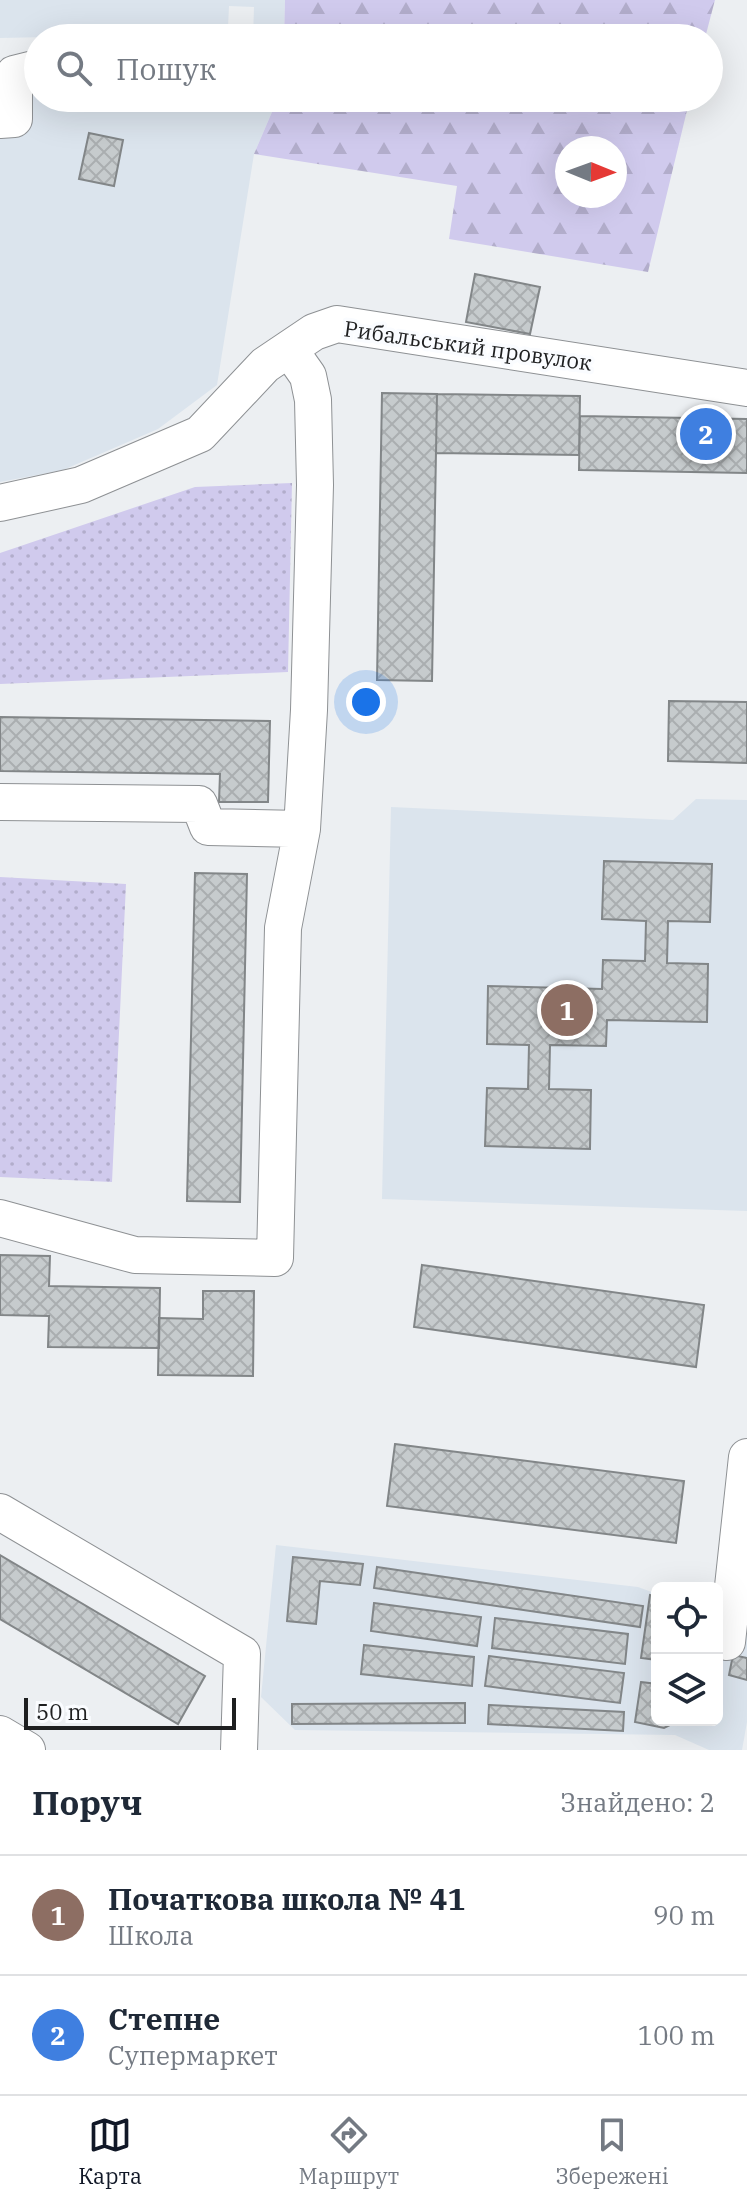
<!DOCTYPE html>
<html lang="uk">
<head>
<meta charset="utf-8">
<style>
	:root { --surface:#fff; --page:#f2f2f3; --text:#1f2937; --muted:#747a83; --line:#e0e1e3; --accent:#111827 }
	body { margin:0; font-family:"IBM Plex Serif",serif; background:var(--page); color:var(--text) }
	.controls { position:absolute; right:24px; bottom:24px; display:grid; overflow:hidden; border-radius:12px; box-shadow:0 8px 32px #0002 }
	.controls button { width:72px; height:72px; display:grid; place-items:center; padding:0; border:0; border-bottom:2px solid var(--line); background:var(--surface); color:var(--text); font:40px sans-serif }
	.compass { position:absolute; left:555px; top:136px; width:72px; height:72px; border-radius:50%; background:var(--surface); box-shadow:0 8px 32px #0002; rotate:91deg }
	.scale { position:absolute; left:24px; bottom:20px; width:212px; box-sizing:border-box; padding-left:8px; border:4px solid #1e1f20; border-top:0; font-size:22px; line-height:28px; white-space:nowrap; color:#1e1f20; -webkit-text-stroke:6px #fafcff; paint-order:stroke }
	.you { position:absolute; left:366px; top:702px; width:28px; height:28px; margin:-20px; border:6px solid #fff; border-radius:50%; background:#1a73e8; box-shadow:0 0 0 12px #1a73e833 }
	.badge { display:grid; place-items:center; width:52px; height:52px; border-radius:50%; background:var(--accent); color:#fff; font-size:26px; font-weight:700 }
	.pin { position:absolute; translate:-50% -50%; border:4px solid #fff; box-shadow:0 2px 8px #0006 }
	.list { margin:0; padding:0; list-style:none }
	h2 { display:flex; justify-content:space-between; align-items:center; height:104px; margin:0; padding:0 32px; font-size:34px }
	h2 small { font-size:26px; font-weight:400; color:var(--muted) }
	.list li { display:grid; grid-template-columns:52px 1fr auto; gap:24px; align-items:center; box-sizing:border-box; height:120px; padding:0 32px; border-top:2px solid var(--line) }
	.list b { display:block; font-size:30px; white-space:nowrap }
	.list p { margin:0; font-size:26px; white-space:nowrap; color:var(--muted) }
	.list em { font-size:26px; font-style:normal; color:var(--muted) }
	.icon { flex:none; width:44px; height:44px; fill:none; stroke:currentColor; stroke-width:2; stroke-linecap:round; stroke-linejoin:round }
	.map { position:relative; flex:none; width:747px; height:1750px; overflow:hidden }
	.search { position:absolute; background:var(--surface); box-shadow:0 8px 32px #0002; left:24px; right:24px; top:24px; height:88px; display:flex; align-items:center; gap:20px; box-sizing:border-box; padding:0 28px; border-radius:44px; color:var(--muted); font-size:30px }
	.sheet { height:344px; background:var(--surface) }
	nav { display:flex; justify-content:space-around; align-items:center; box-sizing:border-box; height:112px; border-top:2px solid var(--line); background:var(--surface); font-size:22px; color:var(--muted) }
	nav a { display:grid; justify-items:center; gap:4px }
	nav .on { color:var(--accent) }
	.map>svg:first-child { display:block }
	.built { fill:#dbe4ed }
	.forest { fill:url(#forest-firs); fill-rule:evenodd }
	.park { fill:url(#park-dots) }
	.building { fill:url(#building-cross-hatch); stroke:#828688; stroke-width:2 }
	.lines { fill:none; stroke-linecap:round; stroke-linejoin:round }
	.minor-casing { stroke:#8e9194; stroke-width:38 }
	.minor { stroke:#fff; stroke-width:36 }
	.labels { text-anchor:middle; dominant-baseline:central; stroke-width:7; stroke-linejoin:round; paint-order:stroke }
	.street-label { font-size:22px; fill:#1e1f20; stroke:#fafcff }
</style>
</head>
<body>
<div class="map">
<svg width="747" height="1750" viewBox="0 0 747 1750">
	<defs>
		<pattern id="forest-firs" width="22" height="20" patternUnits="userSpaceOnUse" patternTransform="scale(2)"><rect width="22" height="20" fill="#d0caed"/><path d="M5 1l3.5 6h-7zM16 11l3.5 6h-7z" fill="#b2adcb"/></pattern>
		<pattern id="park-dots" width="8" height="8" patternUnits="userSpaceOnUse" patternTransform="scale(2)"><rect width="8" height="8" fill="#d0caed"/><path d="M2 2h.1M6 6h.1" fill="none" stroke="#b2adcb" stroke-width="1.8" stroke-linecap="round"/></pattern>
		<pattern id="building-cross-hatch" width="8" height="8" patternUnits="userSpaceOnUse" patternTransform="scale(2)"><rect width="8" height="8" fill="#c6cbcd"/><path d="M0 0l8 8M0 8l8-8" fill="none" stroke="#aaaeb0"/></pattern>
	</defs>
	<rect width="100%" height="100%" fill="#eceff2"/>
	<path class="built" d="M0 0H285L284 38H253L254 7 229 6 228 27 141 35 0 38Z
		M35 76H38V98H278L254 154 217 385 158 429 63 470 0 482V126L31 118Z
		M696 799 747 800V1211L382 1199 391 807 673 820Z
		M276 1545 638 1587 657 1594V1720H717V1619L747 1632V1722L742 1750H709L675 1735 295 1730 261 1697Z"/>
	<path class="forest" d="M285 0H715L705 38H284Z
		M278 98H690L648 272 449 239 457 186 254 154ZM567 148H615V196H567Z"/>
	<path class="park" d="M292 483 288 672 0 684V553L195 487Z
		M0 877 126 884 112 1182 0 1177Z"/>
	<path class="building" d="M89 133 123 140 114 186 79 179Z
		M475 274 540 287 530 334 466 322Z
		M382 393 437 394 432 681 377 680Z
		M437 394 580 396 579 455 436 453Z
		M580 416 747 419V473L579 470Z
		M669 701 747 702V763L668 761Z
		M0 717 270 721 268 802H219L220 774 0 771Z
		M604 861 712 864 710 922 668 921 667 963 708 964 707 1022 607 1020 606 1046 550 1045 549 1089 591 1090 590 1149 485 1146 487 1088 528 1089 529 1045 487 1044 488 986 602 989 603 960 645 961 646 921 602 919Z
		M195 873 247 874 240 1202 187 1201Z
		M0 1255 50 1256 49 1286 160 1288 159 1348 48 1347 49 1316 0 1315Z
		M422 1265 704 1305 696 1367 414 1327Z
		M203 1291H254L253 1376 158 1375 159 1318 203 1319Z
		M395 1444 684 1481 676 1543 387 1506Z
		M0 1555 205 1676 178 1724 0 1619Z
		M293 1557 363 1564 360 1585 320 1581 316 1624 287 1621Z
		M377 1567 643 1606 640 1627 374 1588Z
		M650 1595 657 1596V1660L641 1658Z
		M374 1603 481 1617 477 1646 371 1631Z
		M495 1618 628 1634 625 1664 492 1648Z
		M364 1645 474 1657 472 1686 361 1674Z
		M733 1655 747 1658V1680L729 1675Z
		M489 1656 624 1673 620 1703 485 1686Z
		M641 1682 657 1684V1720H680L664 1728 635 1722Z
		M465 1703V1723L292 1724V1704Z
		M489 1705 624 1712 623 1731 488 1724Z"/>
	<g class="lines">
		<defs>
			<path id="minor" d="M0 120 14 119V74L38 68
				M0 503 81 485 200 434 265 365 314 332 337 324 747 388
				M0 802 199 804 208 827 302 829
				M0 1218 135 1255 275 1258 283 928 302 829 309 710 315 485 313 400 308 376 289 349
				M0 1512 242 1654 239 1750
				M727 1642 747 1457
				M0 1734 27 1750"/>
		</defs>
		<use href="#minor" class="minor-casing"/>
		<use href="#minor" class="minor"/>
	</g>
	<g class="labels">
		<g class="street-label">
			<text transform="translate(468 345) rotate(8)">Рибальський провулок</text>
		</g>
	</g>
</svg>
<div class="controls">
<button><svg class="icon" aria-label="locate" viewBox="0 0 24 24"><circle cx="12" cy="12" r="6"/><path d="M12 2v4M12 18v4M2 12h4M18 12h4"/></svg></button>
<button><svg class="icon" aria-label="layers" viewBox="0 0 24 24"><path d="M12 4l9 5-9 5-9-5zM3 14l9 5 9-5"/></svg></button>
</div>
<svg class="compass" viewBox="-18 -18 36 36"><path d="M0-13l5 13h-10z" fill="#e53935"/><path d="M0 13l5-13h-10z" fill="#747a83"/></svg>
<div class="scale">50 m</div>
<div class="you"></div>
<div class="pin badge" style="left:567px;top:1010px;background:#8d6e63">1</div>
<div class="pin badge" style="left:706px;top:434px;background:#3f7fe0">2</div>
<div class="search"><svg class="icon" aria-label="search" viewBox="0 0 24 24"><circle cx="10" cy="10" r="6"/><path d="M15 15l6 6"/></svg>Пошук</div>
</div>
<section class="sheet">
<h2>Поруч<small>Знайдено: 2</small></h2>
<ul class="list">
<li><span class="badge" style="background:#8d6e63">1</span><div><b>Початкова школа № 41</b><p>Школа</p></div><em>90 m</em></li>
<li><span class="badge" style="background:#3f7fe0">2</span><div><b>Степне</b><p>Супермаркет</p></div><em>100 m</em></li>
</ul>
</section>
<nav>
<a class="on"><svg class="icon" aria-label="map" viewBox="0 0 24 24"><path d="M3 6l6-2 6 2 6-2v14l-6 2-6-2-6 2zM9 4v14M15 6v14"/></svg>Карта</a>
<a><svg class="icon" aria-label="directions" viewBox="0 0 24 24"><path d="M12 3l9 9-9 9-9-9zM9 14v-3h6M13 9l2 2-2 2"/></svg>Маршрут</a>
<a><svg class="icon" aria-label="saved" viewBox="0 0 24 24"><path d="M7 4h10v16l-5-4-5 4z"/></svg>Збережені</a>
</nav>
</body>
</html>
